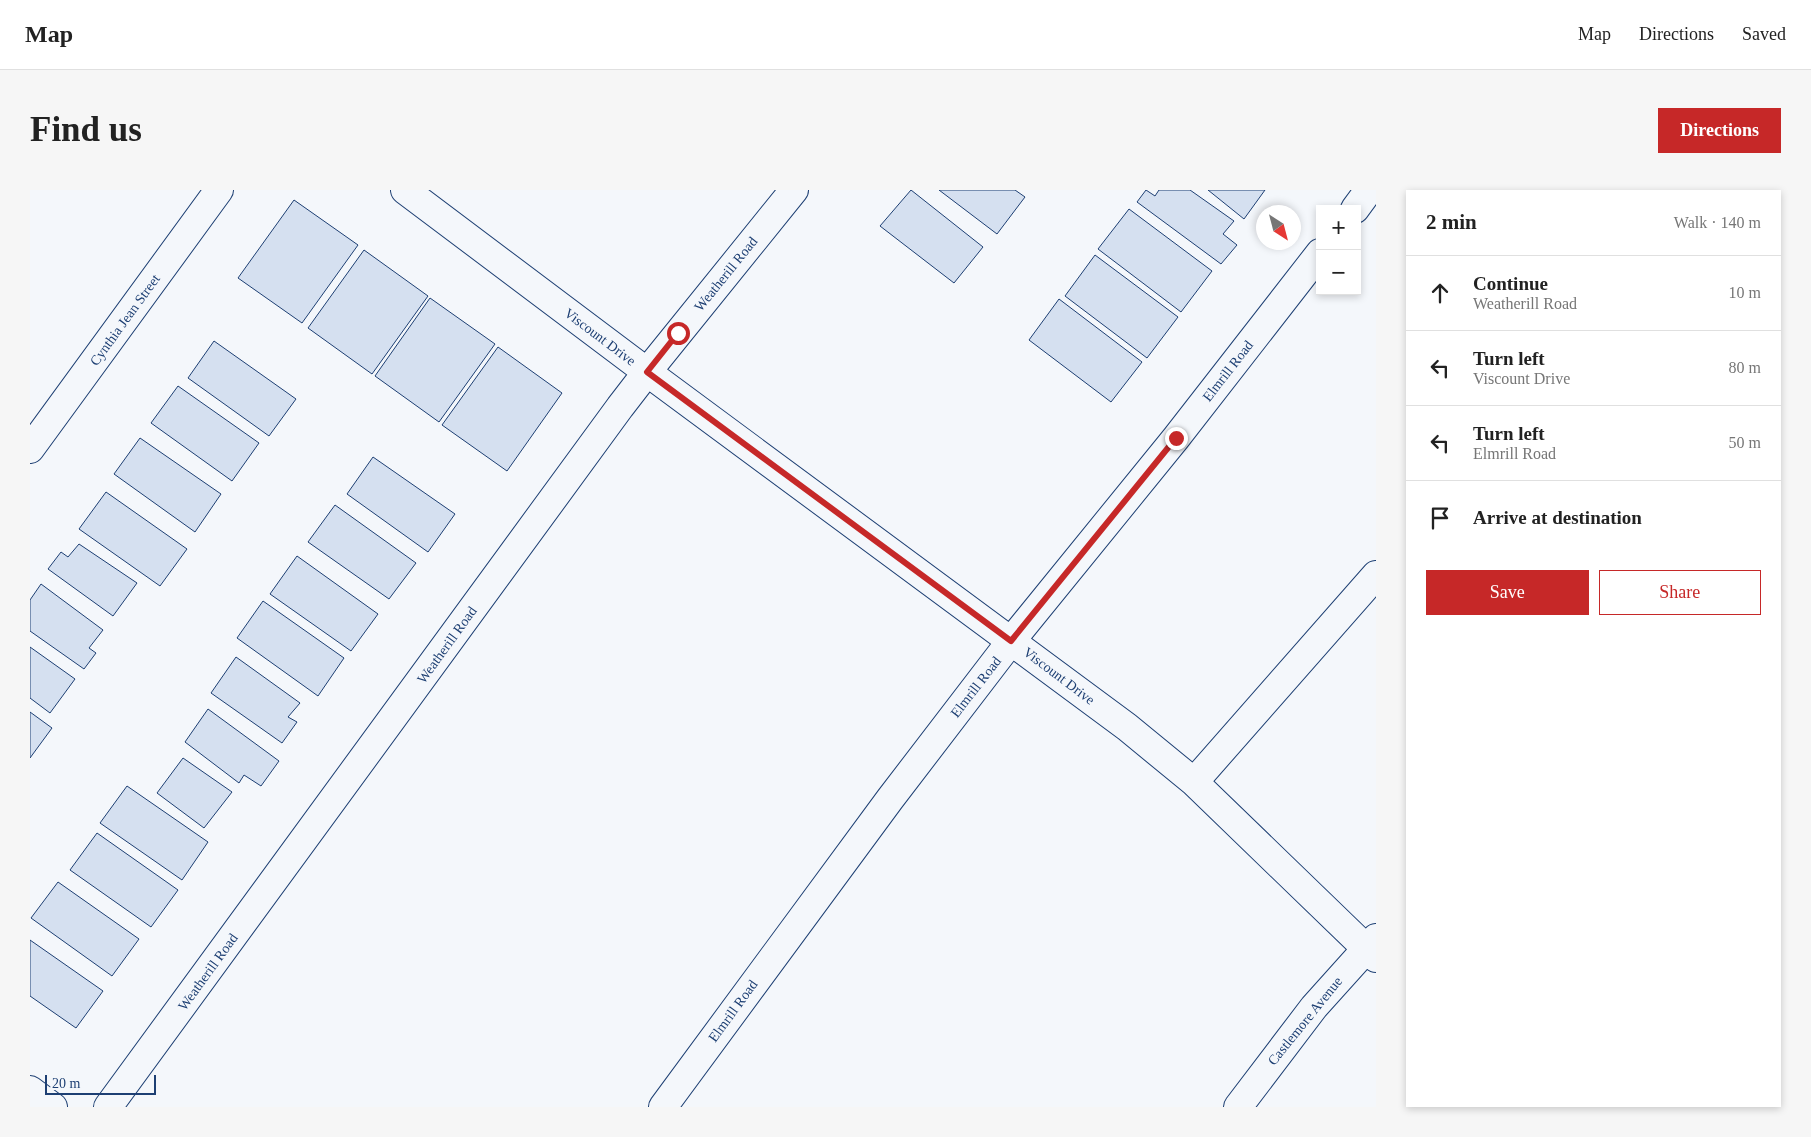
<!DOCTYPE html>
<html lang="en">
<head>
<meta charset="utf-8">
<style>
	:root { --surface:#fff; --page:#f6f6f6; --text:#222; --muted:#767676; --line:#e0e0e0; --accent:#c62828 }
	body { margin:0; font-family:Georgia,serif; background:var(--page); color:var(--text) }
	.controls { position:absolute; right:15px; top:15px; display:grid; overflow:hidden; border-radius:0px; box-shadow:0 2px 8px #0003 }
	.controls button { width:45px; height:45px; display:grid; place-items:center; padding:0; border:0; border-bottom:1px solid var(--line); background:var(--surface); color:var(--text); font:25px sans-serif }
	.compass { position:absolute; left:1226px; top:15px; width:45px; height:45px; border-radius:50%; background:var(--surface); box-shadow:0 2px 8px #0003; rotate:144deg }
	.scale { position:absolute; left:15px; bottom:12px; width:111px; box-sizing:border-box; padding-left:5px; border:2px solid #1d3f73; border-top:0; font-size:14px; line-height:18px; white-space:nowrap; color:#1d3f73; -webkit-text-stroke:4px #f4f7fb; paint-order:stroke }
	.stop { position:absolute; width:15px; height:15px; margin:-11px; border:4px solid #c62828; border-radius:50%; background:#fff }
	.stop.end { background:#c62828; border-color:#fff; box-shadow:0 1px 5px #0008 }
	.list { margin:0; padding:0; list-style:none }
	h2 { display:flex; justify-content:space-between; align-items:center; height:65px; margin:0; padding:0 20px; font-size:21px }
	h2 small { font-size:16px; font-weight:400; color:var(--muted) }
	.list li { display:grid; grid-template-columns:32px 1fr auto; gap:15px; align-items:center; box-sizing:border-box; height:75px; padding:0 20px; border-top:1px solid var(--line) }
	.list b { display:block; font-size:19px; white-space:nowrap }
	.list p { margin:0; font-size:16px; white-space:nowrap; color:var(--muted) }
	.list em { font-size:16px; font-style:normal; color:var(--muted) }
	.actions { display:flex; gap:10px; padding:15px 20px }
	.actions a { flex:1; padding:11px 0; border:1px solid var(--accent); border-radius:0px; text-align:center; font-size:18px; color:var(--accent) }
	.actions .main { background:var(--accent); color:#fff }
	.icon { flex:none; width:28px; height:28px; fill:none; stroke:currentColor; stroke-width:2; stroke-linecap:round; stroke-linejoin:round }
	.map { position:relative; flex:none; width:1346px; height:917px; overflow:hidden; border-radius:0px }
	header { display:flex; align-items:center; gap:30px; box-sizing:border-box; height:70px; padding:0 25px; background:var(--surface); border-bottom:1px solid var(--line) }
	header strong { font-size:24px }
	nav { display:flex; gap:28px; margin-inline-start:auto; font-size:18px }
	.intro { display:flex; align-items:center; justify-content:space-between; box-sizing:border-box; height:120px; padding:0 30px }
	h1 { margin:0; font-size:35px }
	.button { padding:12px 22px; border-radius:0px; background:var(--accent); color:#fff; font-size:18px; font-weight:700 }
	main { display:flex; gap:30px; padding:0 30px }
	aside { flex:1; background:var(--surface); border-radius:0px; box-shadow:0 2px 8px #0003 }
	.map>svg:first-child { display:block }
	.building { fill:#d5e0f0; stroke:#1d3f73 }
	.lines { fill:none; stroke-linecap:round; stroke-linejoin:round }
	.minor-casing { stroke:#1d3f73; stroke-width:30 }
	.minor { stroke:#f4f7fb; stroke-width:28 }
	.route { stroke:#c62828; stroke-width:6 }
	.labels { text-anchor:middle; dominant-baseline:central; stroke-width:4; stroke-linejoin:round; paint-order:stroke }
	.street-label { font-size:14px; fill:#1d3f73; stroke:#f4f7fb }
</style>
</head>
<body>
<header>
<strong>Map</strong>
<nav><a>Map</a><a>Directions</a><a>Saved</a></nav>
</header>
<div class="intro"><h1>Find us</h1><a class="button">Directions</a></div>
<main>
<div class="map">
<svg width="1346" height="917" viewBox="0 0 1346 917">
	<rect width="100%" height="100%" fill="#f4f7fb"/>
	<path class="building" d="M881 0 953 57 924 93 850 36Z
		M909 0H985L995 7 967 44Z
		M1116 0 1125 6 1129 0H1160L1204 31 1193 44 1207 55 1191 74 1107 12Z
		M1178 0H1235L1214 29Z
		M264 10 328 55 272 133 208 88Z
		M1099 19 1182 81 1151 122 1068 59Z
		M334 60 398 106 342 184 278 138Z
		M1065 65 1148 127 1117 168 1035 106Z
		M400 108 465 154 409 232 345 186Z
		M1029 109 1112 172 1081 212 999 150Z
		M184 151 266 209 239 246 158 188Z
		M468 157 532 203 477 281 412 235Z
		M148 196 229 253 202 291 121 233Z
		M110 248 191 304 165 342 84 284Z
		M343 267 425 324 398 362 317 304Z
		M76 302 157 359 130 396 49 339Z
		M305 315 386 373 359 409 278 352Z
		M49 354 107 393 83 426 18 379 31 362 38 367Z
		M267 366 348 424 321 461 240 404Z
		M11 394 73 440 59 458 66 463 54 479 0 441V410Z
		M233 411 314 468 288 506 207 448Z
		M0 457 45 489 20 523 0 508Z
		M206 467 270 513 258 527 267 532 252 553 181 503Z
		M178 519 249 571 231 596 214 585 209 593 155 552Z
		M0 522 22 538 0 568Z
		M153 568 202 602 174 638 127 603Z
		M97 596 178 652 152 690 70 633Z
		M67 643 148 700 121 737 40 680Z
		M28 692 109 749 82 786 1 728Z
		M0 750 73 801 46 838 0 806Z"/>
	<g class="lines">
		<defs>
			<path id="minor" d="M375 0 617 182 1097 537 1164 592 1346 768
				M1325 19 1339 0
				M0 259 189 0
				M1164 592 1346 385
				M0 900 23 917
				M78 917 590 217 617 182 764 0
				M633 917 860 609 981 451 1146 248 1290 63
				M1208 917 1284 817 1346 748"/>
		</defs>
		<use href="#minor" class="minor-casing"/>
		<use href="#minor" class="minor"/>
	</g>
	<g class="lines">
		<path class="route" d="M648 143 617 182 981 451 1146 248"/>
	</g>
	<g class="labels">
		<g class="street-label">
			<text transform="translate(696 84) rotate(-51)">Weatherill Road</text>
			<text transform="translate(95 130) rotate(-54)">Cynthia Jean Street</text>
			<text transform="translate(570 147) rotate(37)">Viscount Drive</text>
			<text transform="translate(1198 181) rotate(-52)">Elmrill Road</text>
			<text transform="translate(417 455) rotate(-54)">Weatherill Road</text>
			<text transform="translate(1029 486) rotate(37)">Viscount Drive</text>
			<text transform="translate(946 497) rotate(-52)">Elmrill Road</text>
			<text transform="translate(178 782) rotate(-54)">Weatherill Road</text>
			<text transform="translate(703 821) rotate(-54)">Elmrill Road</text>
			<text transform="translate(1275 831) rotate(-51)">Castlemore Avenue</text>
		</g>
	</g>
</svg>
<div class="controls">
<button>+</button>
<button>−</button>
</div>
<svg class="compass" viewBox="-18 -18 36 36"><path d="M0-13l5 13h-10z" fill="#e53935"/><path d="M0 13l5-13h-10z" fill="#767676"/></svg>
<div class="scale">20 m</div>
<div class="stop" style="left:648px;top:143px"></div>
<div class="stop end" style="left:1146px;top:248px"></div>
</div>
<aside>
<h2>2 min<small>Walk · 140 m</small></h2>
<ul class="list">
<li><svg class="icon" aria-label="ahead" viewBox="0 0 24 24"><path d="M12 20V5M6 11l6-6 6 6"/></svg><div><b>Continue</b><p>Weatherill Road</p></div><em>10 m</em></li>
<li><svg class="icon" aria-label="left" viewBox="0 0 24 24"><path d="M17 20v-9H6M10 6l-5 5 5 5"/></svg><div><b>Turn left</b><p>Viscount Drive</p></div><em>80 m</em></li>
<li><svg class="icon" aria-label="left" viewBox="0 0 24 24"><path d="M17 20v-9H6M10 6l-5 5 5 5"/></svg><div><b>Turn left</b><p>Elmrill Road</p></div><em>50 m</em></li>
<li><svg class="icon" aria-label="arrive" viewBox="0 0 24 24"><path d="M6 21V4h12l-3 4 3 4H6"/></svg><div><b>Arrive at destination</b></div></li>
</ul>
<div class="actions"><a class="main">Save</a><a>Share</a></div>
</aside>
</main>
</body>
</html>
